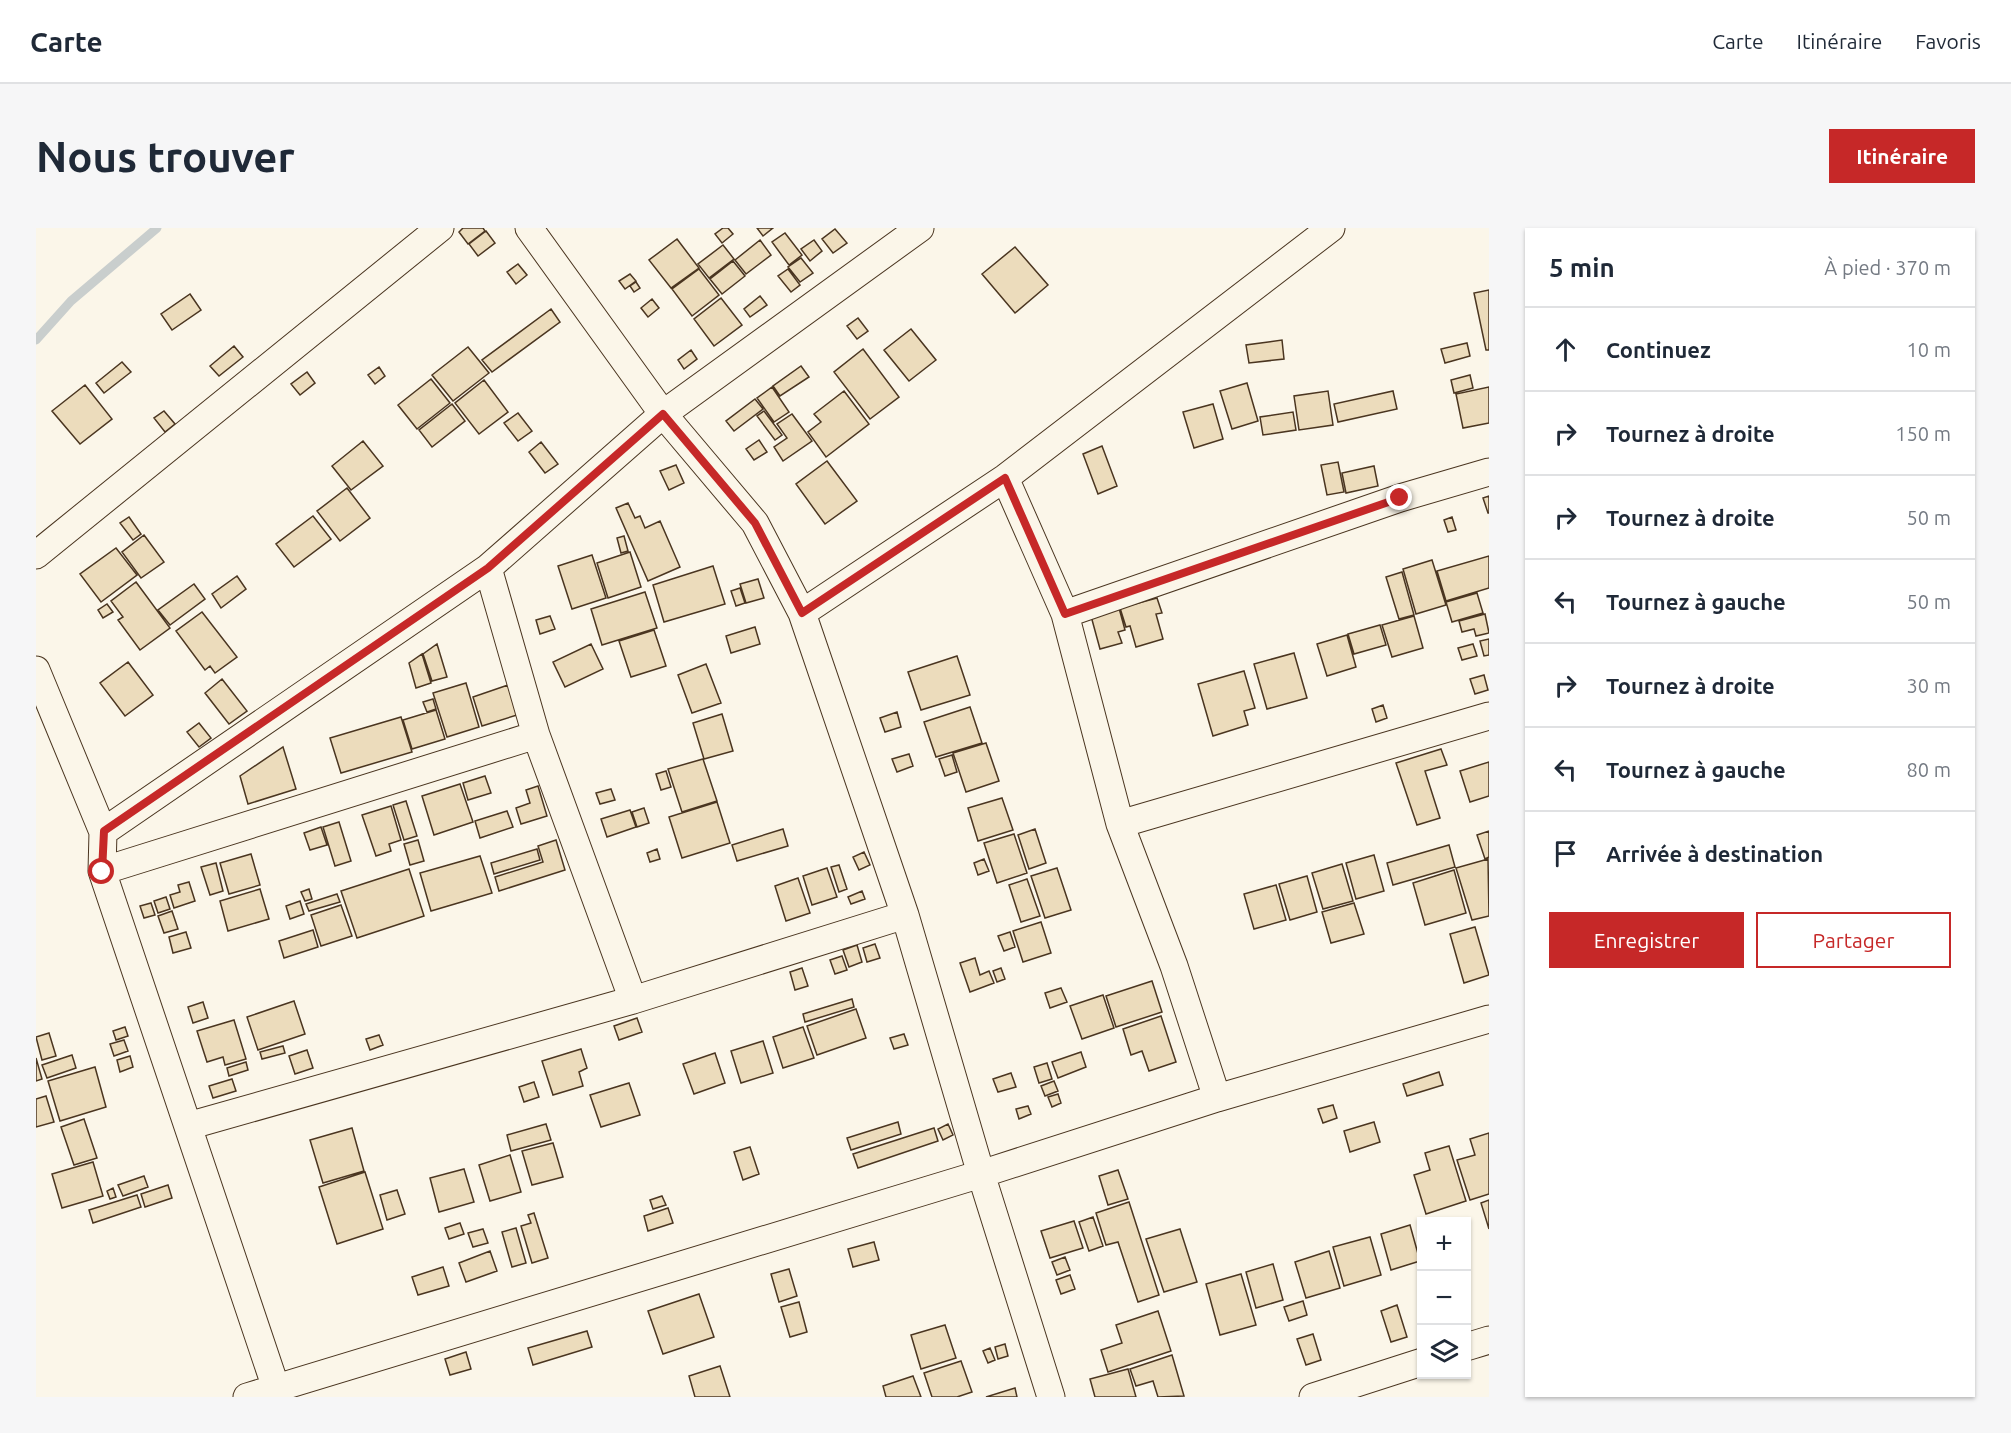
<!DOCTYPE html>
<html lang="fr">
<head>
<meta charset="utf-8">
<style>
	:root { --surface:#fff; --page:#f6f6f7; --text:#1f2937; --muted:#747a83; --line:#e0e1e3; --accent:#c62828 }
	body { margin:0; font-family:Ubuntu,sans-serif; background:var(--page); color:var(--text) }
	.controls { position:absolute; right:18px; bottom:18px; display:grid; overflow:hidden; border-radius:0px; box-shadow:0 2px 4px #0004 }
	.controls button { width:54px; height:54px; display:grid; place-items:center; padding:0; border:0; border-bottom:2px solid var(--line); background:var(--surface); color:var(--text); font:30px sans-serif }
	.stop { position:absolute; width:18px; height:18px; margin:-14px; border:4px solid #c62828; border-radius:50%; background:#fff }
	.stop.end { background:#c62828; border-color:#fff; box-shadow:0 2px 6px #0008 }
	.list { margin:0; padding:0; list-style:none }
	h2 { display:flex; justify-content:space-between; align-items:center; height:78px; margin:0; padding:0 24px; font-size:26px }
	h2 small { font-size:20px; font-weight:400; color:var(--muted) }
	.list li { display:grid; grid-template-columns:39px 1fr auto; gap:18px; align-items:center; box-sizing:border-box; height:84px; padding:0 24px; border-top:2px solid var(--line) }
	.list b { display:block; font-size:22px; white-space:nowrap }
	.list em { font-size:20px; font-style:normal; color:var(--muted) }
	.actions { display:flex; gap:12px; padding:18px 24px }
	.actions a { flex:1; padding:14px 0; border:2px solid var(--accent); border-radius:0px; text-align:center; font-size:21px; color:var(--accent) }
	.actions .main { background:var(--accent); color:#fff }
	.icon { flex:none; width:33px; height:33px; fill:none; stroke:currentColor; stroke-width:2; stroke-linecap:round; stroke-linejoin:round }
	.map { position:relative; flex:none; width:1453px; height:1169px; overflow:hidden; border-radius:0px }
	header { display:flex; align-items:center; gap:36px; box-sizing:border-box; height:84px; padding:0 30px; background:var(--surface); border-bottom:2px solid var(--line) }
	header strong { font-size:28px }
	nav { display:flex; gap:33px; margin-inline-start:auto; font-size:21px }
	.intro { display:flex; align-items:center; justify-content:space-between; box-sizing:border-box; height:144px; padding:0 36px }
	h1 { margin:0; font-size:42px }
	.button { padding:15px 27px; border-radius:0px; background:var(--accent); color:#fff; font-size:21px; font-weight:700 }
	main { display:flex; gap:36px; padding:0 36px }
	aside { flex:1; background:var(--surface); border-radius:0px; box-shadow:0 2px 4px #0004 }
	.map>svg:first-child { display:block }
	.lines { fill:none; stroke-linecap:round; stroke-linejoin:round }
	.stream { stroke:#c9cecd; stroke-width:9 }
	.building { fill:#ecdcbc; stroke:#4a3520; stroke-width:1.5 }
	.street-casing { stroke:#4a3520; stroke-width:29 }
	.street { stroke:#fbf6e9; stroke-width:27 }
	.route { stroke:#c62828; stroke-width:8 }
</style>
</head>
<body>
<header>
<strong>Carte</strong>
<nav><a>Carte</a><a>Itinéraire</a><a>Favoris</a></nav>
</header>
<div class="intro"><h1>Nous trouver</h1><a class="button">Itinéraire</a></div>
<main>
<div class="map">
<svg width="1453" height="1169" viewBox="0 0 1453 1169">
	<rect width="100%" height="100%" fill="#fbf6e9"/>
	<g class="lines">
		<path class="stream" d="M0 112 35 73 121 0"/>
	</g>
	<path class="building" d="M427 0H447L449 3 432 16 423 4Z
		M687 0H692L697 6 686 15 679 6Z
		M721 0H737L727 8Z
		M799 1 811 15 797 25 786 11Z
		M450 3 459 15 442 28 433 16Z
		M749 5 766 27 753 37 736 14Z
		M641 11 663 40 635 60 613 32Z
		M724 12 735 27 710 46 699 32Z
		M778 12 786 23 774 33 765 21Z
		M687 17 698 31 673 50 662 36Z
		M979 19 1012 57 979 85 946 46Z
		M765 30 777 45 764 54 752 39Z
		M697 33 709 48 686 66 674 51Z
		M482 36 491 47 480 56 471 44Z
		M663 41 683 67 656 88 636 61Z
		M752 41 764 57 755 64 742 48Z
		M594 46 600 53 589 61 583 53Z
		M600 54 604 60 598 64 594 58Z
		M1453 62V122H1450L1438 65Z
		M154 66 165 82 136 102 125 86Z
		M724 68 731 77 714 89 708 81Z
		M685 70 706 97 678 118 658 91Z
		M616 71 623 80 612 89 605 80Z
		M515 81 524 94 456 144 446 132Z
		M822 90 832 103 821 111 811 98Z
		M875 101 900 132 873 153 848 122Z
		M1246 112 1248 131 1213 135 1210 117Z
		M1431 115 1434 128 1409 135 1405 121Z
		M198 118 207 129 183 148 174 138Z
		M432 119 453 145 417 173 396 147Z
		M827 121 863 169 834 191 798 144Z
		M655 122 661 131 648 141 642 132Z
		M86 134 95 144 68 165 60 155Z
		M765 138 773 149 744 168 737 158Z
		M343 139 349 148 339 156 332 147Z
		M271 144 279 155 264 167 255 156Z
		M1434 147 1437 160 1418 165 1415 152Z
		M395 151 414 175 381 201 362 177Z
		M448 152 472 184 443 206 419 175Z
		M1211 155 1222 193 1196 201 1184 163Z
		M49 157 76 191 44 216 16 183Z
		M736 159 753 184 738 194 721 170Z
		M1453 159V195L1427 200 1420 166Z
		M808 163 833 196 790 229 772 204 785 194 778 186Z
		M1292 163 1297 197 1263 202 1258 168Z
		M1357 163 1361 181 1302 194 1298 176Z
		M719 171 727 181 698 203 690 193Z
		M416 176 429 193 396 219 383 202Z
		M1177 176 1187 211 1158 220 1147 184Z
		M128 183 139 196 129 204 118 190Z
		M728 183 746 207 739 212 721 188Z
		M1257 184 1260 202 1227 207 1224 189Z
		M482 185 496 203 482 213 468 195Z
		M756 186 776 213 747 233 738 219 751 210 741 196Z
		M723 212 731 224 718 232 710 221Z
		M327 213 347 238 315 262 296 238Z
		M505 214 522 236 509 245 493 224Z
		M1066 218 1081 258 1062 266 1047 226Z
		M791 233 821 273 789 296 760 256Z
		M1302 234 1308 264 1291 267 1285 237Z
		M640 237 648 255 633 262 624 243Z
		M1338 238 1342 258 1310 265 1306 245Z
		M311 260 334 290 304 313 281 283Z
		M1453 268V285H1452L1447 270Z
		M592 275 599 290 604 288 609 300 624 293 644 339 612 353 580 280Z
		M277 288 295 311 258 339 240 316Z
		M93 289 105 306 97 312 84 295Z
		M1416 289 1420 302 1412 304 1408 292Z
		M108 307 128 334 105 350 86 324Z
		M588 308 592 323 585 325 581 310Z
		M80 320 101 347 65 374 44 346Z
		M594 324 605 359 572 370 561 335Z
		M556 327 570 370 536 381 522 338Z
		M1453 328V360L1410 373 1401 343Z
		M1396 332 1410 377 1380 386 1367 341Z
		M677 338 689 376 628 394 617 357Z
		M1366 344 1378 387 1363 391 1350 349Z
		M201 348 210 361 185 380 176 366Z
		M722 351 728 370 710 375 704 356Z
		M100 354 134 400 104 422 82 392 87 389 75 373Z
		M158 356 169 371 134 397 122 382Z
		M704 360 709 375 700 378 695 363Z
		M609 364 621 400 566 417 555 381Z
		M1441 365 1447 385 1416 394 1410 374Z
		M1121 370 1126 385 1120 386 1127 411 1100 419 1094 398 1090 399 1084 380Z
		M71 376 77 384 67 390 62 382Z
		M1083 380 1089 402 1082 404 1086 415 1064 421 1055 388Z
		M166 384 201 429 179 445 174 438 169 442 140 403Z
		M1449 386 1453 405 1440 408 1438 401 1426 404 1423 393Z
		M514 388 519 401 504 406 500 392Z
		M1378 388 1387 420 1356 429 1346 397Z
		M1344 397 1350 417 1318 426 1312 406Z
		M719 399 724 416 695 425 690 408Z
		M618 402 630 438 595 449 583 413Z
		M1311 407 1320 439 1291 448 1281 416Z
		M1453 411V427L1448 428 1444 413Z
		M401 416 411 449 396 453 387 426Z
		M555 416 567 441 529 459 517 434Z
		M1437 416 1441 428 1426 432 1422 420Z
		M1258 425 1271 470 1231 481 1218 436Z
		M386 426 395 455 380 460 373 435Z
		M921 428 934 467 885 482 872 444Z
		M92 434 117 467 89 488 64 455Z
		M670 436 685 475 656 485 642 447Z
		M1208 443 1219 480 1208 483 1212 497 1177 508 1162 456Z
		M1448 447 1452 462 1439 466 1434 451Z
		M186 451 211 483 193 496 169 465Z
		M430 455 443 499 411 509 397 465Z
		M472 457 481 487 446 498 437 469Z
		M397 471 400 481 391 484 387 474Z
		M1347 477 1351 490 1340 494 1336 481Z
		M934 479 946 515 900 529 888 494Z
		M400 482 409 511 376 521 367 492Z
		M861 484 865 499 849 504 844 490Z
		M686 486 697 523 668 531 657 495Z
		M365 489 376 524 305 545 294 510Z
		M163 495 175 510 163 519 151 504Z
		M950 515 963 553 930 564 917 525Z
		M247 519 260 561 212 576 204 548Z
		M1405 521 1411 537 1389 543 1404 590 1381 597 1360 535Z
		M873 526 877 538 861 544 856 531Z
		M916 527 921 544 909 548 903 531Z
		M667 531 681 573 646 584 632 541Z
		M1453 534V568L1434 574 1424 543Z
		M630 543 635 559 625 562 620 546Z
		M449 548 455 565 432 572 427 555Z
		M424 556 437 594 398 607 386 568Z
		M502 558 511 588 485 596 480 580 494 575 490 562Z
		M575 561 579 572 564 576 560 565Z
		M966 570 977 602 942 613 932 580Z
		M370 573 381 608 368 612 357 577Z
		M681 574 694 615 646 630 633 589Z
		M355 578 365 612 353 616 355 623 340 628 326 587Z
		M608 580 613 595 601 599 596 584Z
		M594 582 600 599 571 609 565 591Z
		M471 583 477 599 444 610 439 593Z
		M303 594 315 633 299 638 287 599Z
		M285 599 291 617 274 622 268 605Z
		M747 601 752 618 701 633 696 617Z
		M999 601 1010 635 993 641 982 607Z
		M1453 603V629L1449 631 1441 607Z
		M978 606 991 645 961 655 948 615Z
		M382 612 388 633 374 637 368 616Z
		M520 612 529 642 463 663 459 649 507 634 502 618Z
		M1413 617 1419 639 1357 657 1351 635Z
		M501 621 504 632 458 646 455 635Z
		M621 621 624 631 614 634 611 625Z
		M828 624 834 637 823 642 817 629Z
		M215 626 224 657 193 666 184 635Z
		M1338 627 1348 663 1320 671 1310 635Z
		M444 628 456 665 395 683 384 645Z
		M948 631 953 643 942 647 938 635Z
		M1452 631 1453 688 1436 692 1420 640Z
		M180 635 187 663 174 667 165 639Z
		M1306 636 1317 673 1287 681 1276 645Z
		M803 637 811 661 803 664 795 639Z
		M791 640 801 669 776 677 767 648Z
		M1021 640 1035 682 1009 690 995 648Z
		M373 641 388 688 321 710 305 663Z
		M1418 642 1430 685 1389 697 1377 655Z
		M1271 648 1281 684 1254 692 1243 656Z
		M762 650 774 685 750 693 739 658Z
		M991 651 1004 688 985 694 973 657Z
		M153 654 159 673 138 680 134 667 144 664 142 657Z
		M1240 657 1250 692 1218 701 1208 666Z
		M224 661 233 691 192 703 184 673Z
		M273 661 276 671 269 673 265 664Z
		M826 663 829 671 815 676 812 669Z
		M301 666 304 674 273 683 270 676Z
		M130 669 134 681 122 685 118 673Z
		M264 673 268 686 254 691 250 678Z
		M115 675 119 687 108 690 104 678Z
		M1318 675 1328 706 1295 715 1286 684Z
		M305 677 316 708 285 718 275 687Z
		M136 683 142 701 128 705 122 688Z
		M1005 694 1015 725 987 734 977 703Z
		M1439 699 1453 747 1428 755 1414 706Z
		M277 702 282 719 248 730 243 713Z
		M150 704 155 720 137 725 133 709Z
		M974 704 979 719 968 723 962 708Z
		M839 716 844 730 831 734 827 720Z
		M821 717 826 734 813 739 807 722Z
		M806 728 811 742 799 746 794 732Z
		M939 730 944 747 953 743 958 755 934 764 924 735Z
		M766 740 772 758 759 762 754 744Z
		M965 740 969 751 961 754 957 743Z
		M1116 753 1126 784 1080 799 1070 768Z
		M1025 760 1031 774 1014 780 1009 765Z
		M1067 767 1078 800 1046 811 1034 778Z
		M816 771 818 779 769 794 767 786Z
		M258 773 269 806 222 822 211 789Z
		M167 774 172 790 157 795 152 779Z
		M820 781 830 810 781 827 771 798Z
		M1125 788 1140 834 1113 843 1106 823 1095 827 1087 801Z
		M601 790 606 804 583 812 578 798Z
		M198 792 210 831 189 837 187 829 171 834 161 803Z
		M89 799 92 808 80 812 77 803Z
		M767 799 778 830 747 840 737 809Z
		M13 805 20 828 6 832 0 809Z
		M868 806 872 817 858 821 854 810Z
		M343 807 347 817 334 822 330 811Z
		M88 812 92 823 78 828 74 816Z
		M727 813 737 845 705 855 695 823Z
		M247 818 249 825 226 831 224 824Z
		M545 821 551 840 543 844 547 858 517 867 506 833Z
		M271 822 277 840 259 846 253 828Z
		M1045 824 1050 839 1022 850 1016 834Z
		M679 825 689 855 658 866 647 836Z
		M36 827 40 840 11 850 6 837Z
		M94 828 97 839 84 844 81 832Z
		M0 830 6 851 0 853Z
		M210 834 212 842 193 848 191 840Z
		M1011 835 1016 851 1003 855 998 839Z
		M59 839 70 879 24 893 12 853Z
		M1403 844 1407 857 1371 868 1367 856Z
		M975 845 980 859 962 864 957 851Z
		M196 851 200 863 177 870 173 858Z
		M1018 853 1022 863 1009 868 1005 858Z
		M498 854 503 869 488 874 483 859Z
		M593 855 604 887 565 899 554 867Z
		M1022 866 1025 875 1016 879 1012 869Z
		M10 868 18 894 0 899V871Z
		M1297 877 1301 890 1287 895 1282 881Z
		M992 878 995 886 983 891 980 881Z
		M48 891 61 930 38 937 25 899Z
		M862 894 865 906 815 922 811 910Z
		M1338 894 1344 914 1314 924 1308 903Z
		M510 896 515 912 475 923 471 907Z
		M912 896 917 907 907 912 902 901Z
		M316 900 328 943 287 955 274 912Z
		M898 900 902 913 822 940 817 926Z
		M1453 905V966L1434 972 1421 932 1439 927 1434 911Z
		M517 915 527 949 496 957 486 923Z
		M1413 918 1430 973 1390 986 1378 947 1394 942 1389 925Z
		M714 919 723 946 707 952 698 924Z
		M474 927 485 964 454 973 443 937Z
		M57 934 67 968 26 980 16 946Z
		M428 941 438 974 403 984 394 950Z
		M1082 942 1092 971 1072 977 1063 948Z
		M329 944 347 1001 301 1016 283 959Z
		M108 948 112 959 87 968 82 957Z
		M132 957 136 970 109 979 105 966Z
		M77 960 80 969 74 971 71 963Z
		M361 962 369 986 351 992 344 967Z
		M101 967 105 979 57 995 53 982Z
		M626 968 630 977 617 981 614 972Z
		M1453 972V1001L1445 975Z
		M1093 974 1123 1067 1102 1074 1082 1014 1070 1017 1060 985Z
		M632 980 637 995 612 1003 608 988Z
		M498 985 512 1030 496 1035 485 998 495 995 492 987Z
		M1057 989 1067 1018 1053 1023 1043 994Z
		M1038 993 1047 1020 1014 1030 1005 1003Z
		M424 995 428 1006 413 1011 409 1000Z
		M1374 997 1384 1033 1355 1042 1345 1006Z
		M480 1000 490 1035 476 1039 466 1004Z
		M447 1001 452 1015 437 1019 432 1005Z
		M1144 1001 1161 1054 1128 1064 1110 1011Z
		M1334 1009 1345 1047 1308 1058 1297 1019Z
		M838 1014 843 1032 817 1039 812 1021Z
		M454 1023 461 1043 430 1054 423 1035Z
		M1293 1023 1304 1060 1270 1070 1259 1034Z
		M1029 1029 1034 1042 1021 1047 1016 1034Z
		M1237 1036 1247 1072 1220 1080 1210 1044Z
		M407 1039 413 1058 382 1067 376 1049Z
		M753 1041 761 1068 743 1074 735 1046Z
		M1205 1046 1220 1097 1184 1107 1170 1056Z
		M1034 1047 1039 1061 1025 1066 1020 1052Z
		M663 1066 678 1109 627 1126 612 1083Z
		M1267 1073 1271 1087 1253 1093 1248 1079Z
		M763 1074 771 1104 754 1109 745 1079Z
		M1361 1077 1371 1109 1355 1114 1345 1083Z
		M1122 1083 1135 1123 1072 1144 1065 1122 1086 1115 1080 1097Z
		M909 1097 920 1130 885 1141 875 1107Z
		M551 1103 556 1119 497 1137 492 1120Z
		M1277 1106 1285 1132 1270 1137 1261 1111Z
		M969 1116 972 1128 962 1131 959 1119Z
		M954 1120 959 1132 952 1135 947 1123Z
		M430 1124 435 1141 414 1147 409 1131Z
		M1136 1127 1148 1168 1122 1169 1117 1153 1100 1158 1094 1141Z
		M925 1133 936 1164 921 1169H896L888 1145Z
		M684 1138 694 1169H659L653 1148Z
		M1092 1141 1100 1169H1059L1054 1151Z
		M877 1148 885 1169H850L847 1158Z
		M979 1160 981 1169H950Z"/>
	<g class="lines">
		<defs>
			<path id="street" d="M493 0 627 186 719 295 766 385 869 687 945 946 1015 1169
				M969 250 1029 386 1084 596 1138 738 1181 870
				M0 327 404 0
				M452 340 500 507 597 772
				M766 385 969 250 1295 0
				M1029 386 1364 270 1453 244
				M0 442 67 604 66 643 243 1169
				M1084 596 1453 488
				M67 604 452 340 627 186 884 0
				M66 643 500 507
				M152 898 597 772 869 687
				M1430 1119 1453 1112
				M211 1169 945 946 1181 870 1453 791
				M1277 1169 1386 1134"/>
		</defs>
		<use href="#street" class="street-casing"/>
		<use href="#street" class="street"/>
	</g>
	<g class="lines">
		<path class="route" d="M66 644 68 603 452 340 627 186 719 295 766 385 969 250 1029 386 1364 270"/>
	</g>
</svg>
<div class="controls">
<button>+</button>
<button>−</button>
<button><svg class="icon" aria-label="layers" viewBox="0 0 24 24"><path d="M12 4l9 5-9 5-9-5zM3 14l9 5 9-5"/></svg></button>
</div>
<div class="stop" style="left:66px;top:644px"></div>
<div class="stop end" style="left:1364px;top:270px"></div>
</div>
<aside>
<h2>5 min<small>À pied · 370 m</small></h2>
<ul class="list">
<li><svg class="icon" aria-label="ahead" viewBox="0 0 24 24"><path d="M12 20V5M6 11l6-6 6 6"/></svg><div><b>Continuez</b></div><em>10 m</em></li>
<li><svg class="icon" aria-label="right" viewBox="0 0 24 24"><path d="M7 20v-9h11M14 6l5 5-5 5"/></svg><div><b>Tournez à droite</b></div><em>150 m</em></li>
<li><svg class="icon" aria-label="right" viewBox="0 0 24 24"><path d="M7 20v-9h11M14 6l5 5-5 5"/></svg><div><b>Tournez à droite</b></div><em>50 m</em></li>
<li><svg class="icon" aria-label="left" viewBox="0 0 24 24"><path d="M17 20v-9H6M10 6l-5 5 5 5"/></svg><div><b>Tournez à gauche</b></div><em>50 m</em></li>
<li><svg class="icon" aria-label="right" viewBox="0 0 24 24"><path d="M7 20v-9h11M14 6l5 5-5 5"/></svg><div><b>Tournez à droite</b></div><em>30 m</em></li>
<li><svg class="icon" aria-label="left" viewBox="0 0 24 24"><path d="M17 20v-9H6M10 6l-5 5 5 5"/></svg><div><b>Tournez à gauche</b></div><em>80 m</em></li>
<li><svg class="icon" aria-label="arrive" viewBox="0 0 24 24"><path d="M6 21V4h12l-3 4 3 4H6"/></svg><div><b>Arrivée à destination</b></div></li>
</ul>
<div class="actions"><a class="main">Enregistrer</a><a>Partager</a></div>
</aside>
</main>
</body>
</html>
